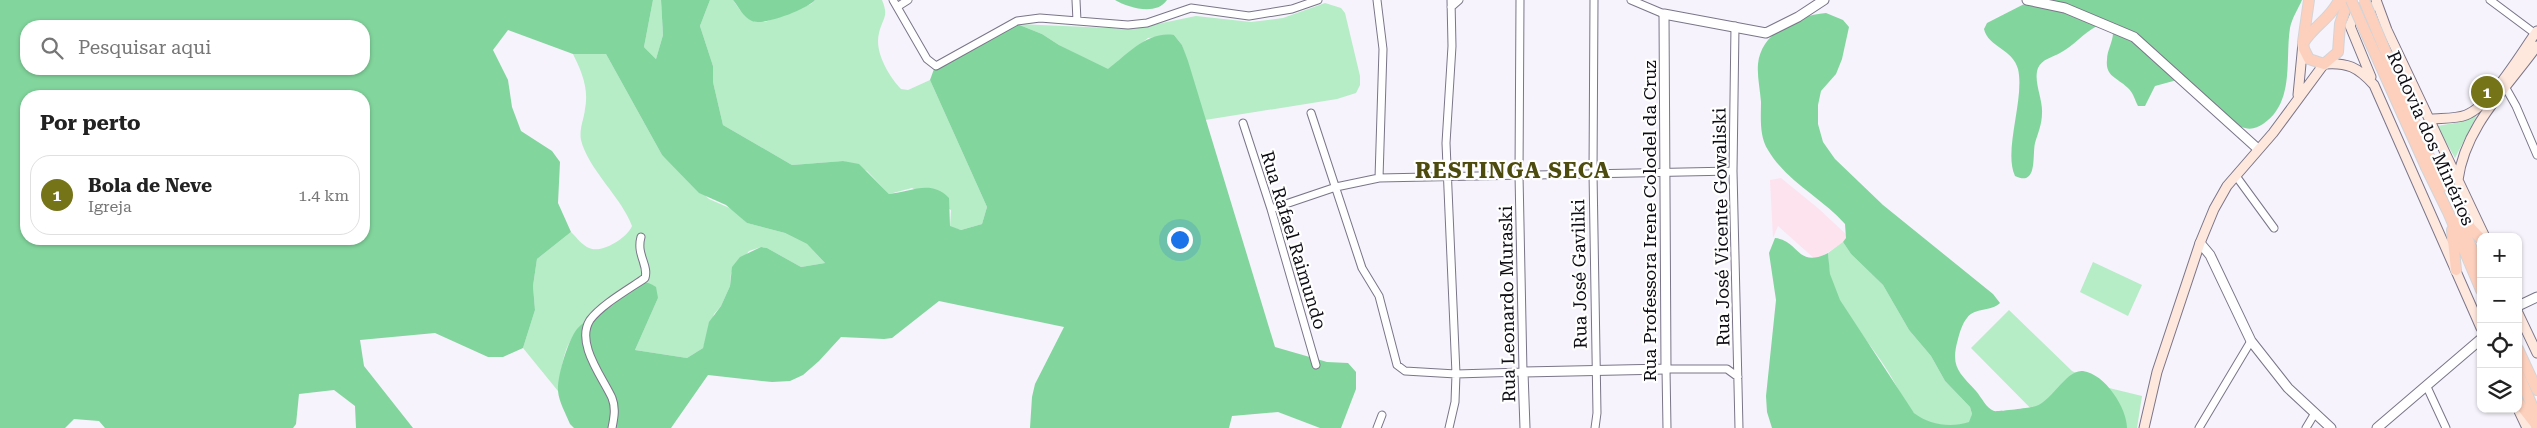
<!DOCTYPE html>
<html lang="pt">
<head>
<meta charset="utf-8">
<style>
	:root { --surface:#fff; --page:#f2f2f2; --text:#222; --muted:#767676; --line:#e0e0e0; --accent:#767419 }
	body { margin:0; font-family:"Roboto Serif",serif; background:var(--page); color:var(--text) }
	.controls { position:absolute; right:15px; bottom:15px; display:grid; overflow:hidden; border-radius:10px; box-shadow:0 1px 4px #0004 }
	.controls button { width:45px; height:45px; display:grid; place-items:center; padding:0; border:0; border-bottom:1px solid var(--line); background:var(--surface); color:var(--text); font:25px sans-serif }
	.you { position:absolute; left:1179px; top:239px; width:18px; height:18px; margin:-12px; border:4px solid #fff; border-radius:50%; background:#1a73e8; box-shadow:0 0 0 8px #1a73e833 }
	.badge { display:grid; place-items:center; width:32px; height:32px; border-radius:50%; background:var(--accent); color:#fff; font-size:16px; font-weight:700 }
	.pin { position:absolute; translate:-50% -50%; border:2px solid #fff; box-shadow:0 1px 5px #0006 }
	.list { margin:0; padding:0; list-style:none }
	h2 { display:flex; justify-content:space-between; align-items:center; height:65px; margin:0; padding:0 20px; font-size:21px }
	h2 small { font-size:16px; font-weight:400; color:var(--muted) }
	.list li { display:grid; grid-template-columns:32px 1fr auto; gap:15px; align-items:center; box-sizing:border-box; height:80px; margin:0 10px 10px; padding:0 10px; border:1px solid var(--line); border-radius:20px }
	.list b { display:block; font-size:19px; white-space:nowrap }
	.list p { margin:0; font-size:16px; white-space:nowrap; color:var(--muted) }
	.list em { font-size:16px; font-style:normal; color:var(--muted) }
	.icon { flex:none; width:28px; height:28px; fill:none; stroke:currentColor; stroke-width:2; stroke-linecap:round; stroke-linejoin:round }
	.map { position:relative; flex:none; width:2537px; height:428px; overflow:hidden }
	.search { position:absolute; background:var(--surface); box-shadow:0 1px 4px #0004; left:20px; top:20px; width:350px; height:55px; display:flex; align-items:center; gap:12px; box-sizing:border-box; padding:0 18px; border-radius:20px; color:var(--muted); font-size:19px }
	.panel { position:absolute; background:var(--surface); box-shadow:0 1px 4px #0004; left:20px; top:90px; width:350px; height:155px; border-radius:20px }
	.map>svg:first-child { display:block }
	.education { fill:#fce3ee }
	.green { fill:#b6ecc6 }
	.forest { fill:#82d59d; fill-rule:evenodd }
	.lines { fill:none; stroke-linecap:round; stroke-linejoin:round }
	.minor-casing { stroke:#7a7588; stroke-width:9 }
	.tertiary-casing { stroke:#7a7588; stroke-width:11 }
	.secondary-casing { stroke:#7a7588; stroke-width:11 }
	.primary-casing { stroke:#d4d3d5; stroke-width:12 }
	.minor { stroke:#fff; stroke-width:7 }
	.tertiary { stroke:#fff; stroke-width:9 }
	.secondary { stroke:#fee8de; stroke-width:9 }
	.primary { stroke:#fdd0bd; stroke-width:10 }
	.primary-bridge-casing { stroke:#d4d3d5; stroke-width:12; stroke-linecap:butt }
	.primary-bridge { stroke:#fdd0bd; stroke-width:10 }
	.labels { text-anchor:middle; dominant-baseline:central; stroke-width:4.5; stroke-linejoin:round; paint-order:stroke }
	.street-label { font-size:18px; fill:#0f0d14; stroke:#fff }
	.district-label { font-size:22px; font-weight:bold; letter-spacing:1px; fill:#4d4c0e; stroke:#fff }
</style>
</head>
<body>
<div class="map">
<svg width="2537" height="428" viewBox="0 0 2537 428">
	<rect width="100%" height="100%" fill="#f6f3fc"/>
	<path class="education" d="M1781 178 1819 209 1850 238 1816 260 1778 226 1773 238 1770 180Z"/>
	<path class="green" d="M653 0H661L663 35 656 59 644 47Z
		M710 0H733L740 10 765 22 811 4 815 0H882C889 17 883 17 879 33 874 52 889 76 901 89L908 90 930 80 987 207 982 224 961 230 950 227 951 210 912 188 889 194 867 171 843 161 792 165 723 125 713 82V66L700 26Z
		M1325 3 1341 8 1345 13 1360 76V85L1356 93 1337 99 1205 120 1182 45 1174 35 1148 38 1108 70 1059 45 1042 34 1017 24 1133 29 1196 16 1251 22 1283 18Z
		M573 54H606L662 155 709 199 734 210 747 223 785 233 807 244 825 263 801 267 767 248 761 247 749 251 731 273 730 286 721 306 714 314 703 348 687 358 635 350 658 298 623 293C609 310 587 320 573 337 562 351 561 375 558 391L523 348 535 310 533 286 537 259 571 232C577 238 582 245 589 248 602 254 627 238 632 226 622 198 588 169 581 140 579 129 584 119 585 109 589 89 582 72 573 54Z
		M2478 113 2455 158 2437 126 2461 122Z
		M1843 242 1851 254 1883 285 1909 330 1931 356 1945 381 1970 407 1972 414 1970 422C1956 428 1935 428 1922 420 1906 409 1899 389 1889 373 1871 344 1847 319 1833 287 1829 276 1829 264 1828 253Z
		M2093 262 2142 285 2128 316 2080 292Z
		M2009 310 2072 371 2105 387 2142 396 2137 428H2050L1971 348Z"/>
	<path class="forest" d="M0 0H653L644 47 656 59 663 35 661 0H710L700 26 713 66V82L723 125 792 165 843 161 859 164 889 194C911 192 931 179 949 198L950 226 961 230 982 224 987 207 930 80 934 69 1017 24 1042 34 1059 45 1108 69C1128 54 1147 31 1174 35L1182 45 1188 61 1275 347 1327 362 1348 363 1356 372V389L1341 428H1320L1278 412 1232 416 1229 428H1030L1032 397 1035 384 1064 327 939 301 892 338 884 339 841 337 819 361 803 375 790 381 772 382 708 375 671 428H574L570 424C566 414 559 402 558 391 557 377 568 340 577 329 586 318 602 314 613 305 627 293 635 273 656 287L658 298 635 350 687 358 703 348 709 322 721 306 730 286 732 267 740 257 761 247 767 248 801 267 825 263 807 244 785 233 747 223 726 205 699 193 662 155 606 54H573L508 30 493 50 508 80 512 107 521 131 552 151 560 162 558 203 571 232 537 259 533 286 535 310 523 348 503 357H488L435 333 360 340 364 366 413 428H356L355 406 334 390 299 394 296 424 293 428H105L99 421 74 419 65 428H0ZM26 26H364V69H26ZM26 96H364V239H26Z
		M733 0H815C807 9 764 26 752 21 743 17 739 7 733 0Z
		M1115 0H1167C1156 16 1129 8 1115 0Z
		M2032 0H2302C2298 9 2292 18 2290 28 2285 59 2295 103 2263 124 2258 127 2252 130 2245 128 2225 124 2194 93 2177 80L2155 86 2145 106H2138C2135 100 2133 93 2129 89 2119 78 2105 77 2107 60 2107 50 2113 42 2113 33L2097 26C2083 33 2074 46 2060 53 2053 57 2042 59 2038 68 2033 81 2043 99 2042 113 2042 124 2038 133 2035 143 2032 156 2038 187 2015 176 2003 151 2025 99 2018 69 2013 49 1988 47 1984 29L1987 23Z
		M1826 13 1843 20 1849 27 1842 59 1836 74 1821 91 1818 105V124L1823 142 1835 159 1883 205 1993 294 2000 303C1991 312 1975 307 1967 318 1962 324 1960 332 1958 339 1950 367 1959 372 1976 391 1982 398 1986 408 1994 411 1996 412 2027 408 2032 407 2051 405 2065 369 2083 371 2105 374 2127 408 2127 428H1772L1767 412 1766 396 1776 300 1769 253 1775 238C1799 240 1797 269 1828 253L1830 274 1840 300 1914 413C1929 425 1951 428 1969 422L1972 414 1970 407 1945 381 1931 356 1909 330 1883 285 1851 254 1843 242 1846 238 1845 224C1822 198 1786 181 1768 150 1759 136 1761 117 1761 102 1760 89 1757 76 1758 64 1761 32 1798 15 1826 13Z"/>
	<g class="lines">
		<defs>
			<path id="minor" d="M893 0 927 59 936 66 1017 21 1040 18 1128 25 1147 23 1191 8 1249 16 1292 9 1318 0
				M1076 0 1077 21
				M1377 0 1383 49 1379 178
				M1594 0 1593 173 1597 413 1595 428
				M1631 0 1664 14
				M2490 0 2537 35
				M897 7 908 0
				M1451 7 1459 0
				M1735 26 1733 171 1739 428
				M2503 83 2516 106 2537 155
				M1311 113 1362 268 1379 296 1397 365 1405 371 1456 374 1523 372 1519 175 1520 0
				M1243 123 1271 209 1316 365
				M2236 176 2274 228
				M1271 209 1336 187 1379 178 1733 171
				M2427 387 2446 428
				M612 428C614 418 616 408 612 398 603 378 575 343 590 320 601 305 629 289 645 278 649 265 636 255 641 237
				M1377 428 1382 415
				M1449 428 1455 402 1456 374 1446 143 1452 46 1451 0
				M1667 428 1666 369H1727L1738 377
				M2199 428 2251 341
				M2306 428 2315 413"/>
			<path id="tertiary" d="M2027 0 2065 8 2134 37 2258 149
				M2200 243 2210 255 2251 341 2288 388 2331 428
				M2518 306 2537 297
				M1525 428 1523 372 1666 369 1664 14 1766 33 1798 17 1824 0
				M2377 428 2481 339"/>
			<path id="secondary" d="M2376 0 2387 30 2485 237
				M2371 77 2350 26 2356 11 2365 6 2372 7
				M2298 95 2303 43
				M2431 119C2442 118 2456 119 2466 115 2491 105 2521 53 2537 31
				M2458 180C2465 126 2507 88 2537 46
				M2518 313 2537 353
				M2518 409 2527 428
				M2144 428 2157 372 2200 243 2214 209 2227 186 2273 133 2324 64C2347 62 2358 67 2374 85L2481 328"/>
			<path id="primary" d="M2309 0 2303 42 2304 49 2309 59 2324 64 2338 52 2340 24 2348 0
				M2304 42C2314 26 2331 18 2339 0
				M2431 161 2443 186
				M2426 167 2448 212 2481 290
				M2461 218 2481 239
				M2458 219 2481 268
				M2452 230 2456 270
				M2518 349 2537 390
				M2518 373 2537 417
				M2518 402 2537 426"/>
		</defs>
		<use href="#minor" class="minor-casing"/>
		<use href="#tertiary" class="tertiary-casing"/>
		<use href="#secondary" class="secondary-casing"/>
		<use href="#primary" class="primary-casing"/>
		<use href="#minor" class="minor"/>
		<use href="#tertiary" class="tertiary"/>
		<use href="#secondary" class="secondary"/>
		<use href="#primary" class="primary"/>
		<defs>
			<path id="primary-bridge" d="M2351 0 2426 167
				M2364 0 2431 161"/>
		</defs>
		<use href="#primary-bridge" class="primary-bridge-casing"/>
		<use href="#primary-bridge" class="primary-bridge"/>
	</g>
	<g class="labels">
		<g class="street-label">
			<text transform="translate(2431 138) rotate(66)">Rodovia dos Minérios</text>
			<text transform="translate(1649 221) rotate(-90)">Rua Professora Irene Colodel da Cruz</text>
			<text transform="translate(1721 227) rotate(-91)">Rua José Vicente Gowaliski</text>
			<text transform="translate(1294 240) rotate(73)">Rua Rafael Raimundo</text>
			<text transform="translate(1579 274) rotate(-91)">Rua José Gaviliki</text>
			<text transform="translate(1507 304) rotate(-91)">Rua Leonardo Muraski</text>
		</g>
		<g class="district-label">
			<text x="1513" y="170">RESTINGA SECA</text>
		</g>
	</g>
</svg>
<div class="controls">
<button>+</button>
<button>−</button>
<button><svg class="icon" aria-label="locate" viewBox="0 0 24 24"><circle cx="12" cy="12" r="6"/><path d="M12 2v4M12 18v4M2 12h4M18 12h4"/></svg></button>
<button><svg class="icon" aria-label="layers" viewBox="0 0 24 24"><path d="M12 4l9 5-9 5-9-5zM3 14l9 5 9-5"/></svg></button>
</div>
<div class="you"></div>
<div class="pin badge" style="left:2487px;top:92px">1</div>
<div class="search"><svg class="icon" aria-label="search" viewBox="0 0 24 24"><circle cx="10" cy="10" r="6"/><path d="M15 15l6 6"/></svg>Pesquisar aqui</div>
<section class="panel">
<h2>Por perto<small></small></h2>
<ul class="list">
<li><span class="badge">1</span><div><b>Bola de Neve</b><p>Igreja</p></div><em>1.4 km</em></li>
</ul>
</section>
</div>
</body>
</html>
